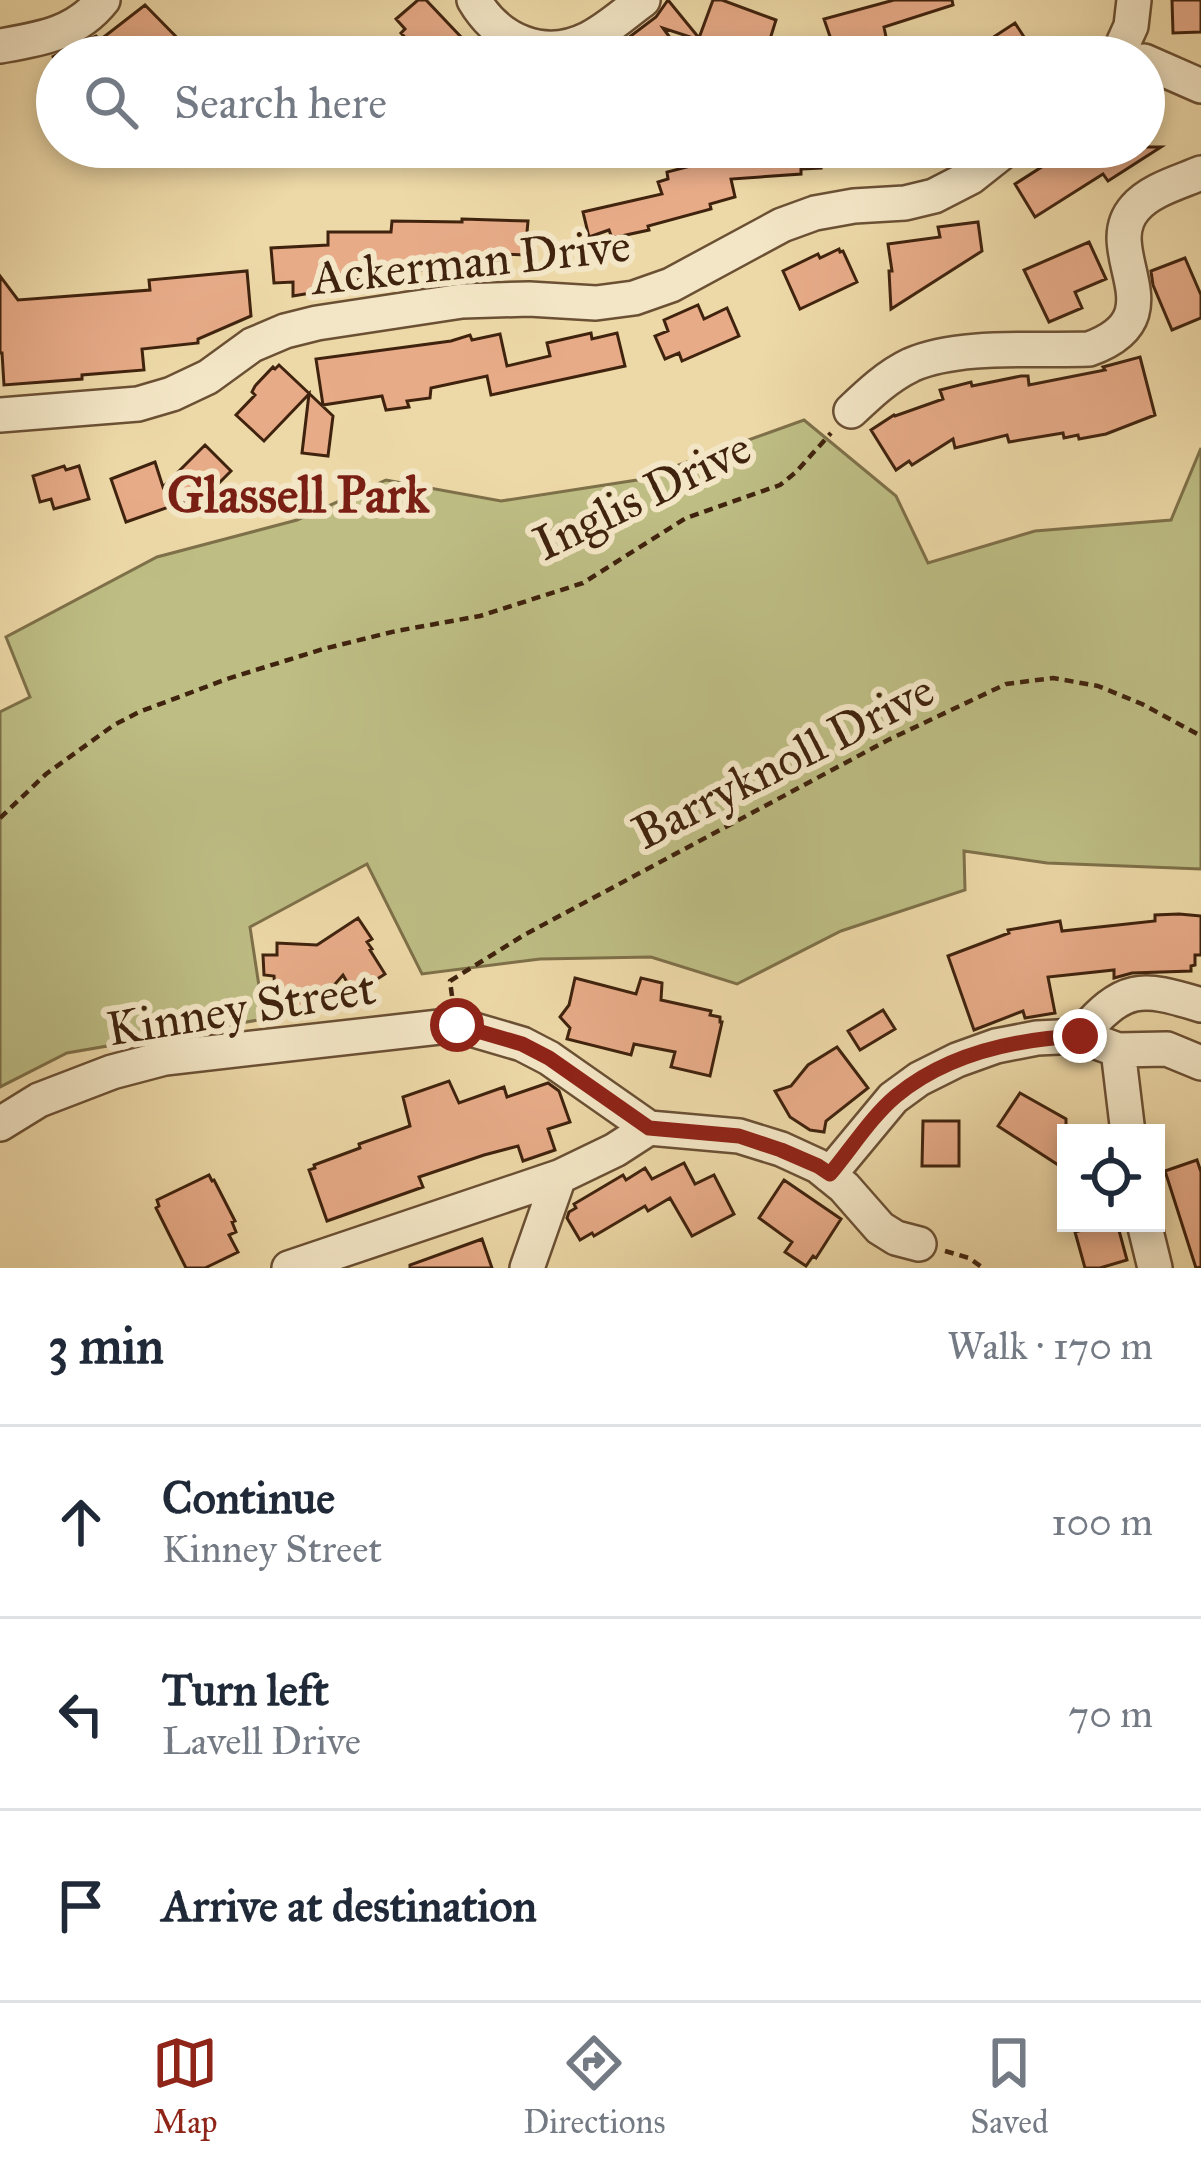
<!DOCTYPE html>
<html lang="en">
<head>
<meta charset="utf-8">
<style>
	:root { --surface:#fff; --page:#f2f2f3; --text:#1f2937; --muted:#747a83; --line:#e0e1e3; --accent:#8f2418 }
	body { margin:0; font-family:"IM FELL Great Primer",serif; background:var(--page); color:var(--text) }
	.controls { position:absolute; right:36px; bottom:36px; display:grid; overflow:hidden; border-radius:0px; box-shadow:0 6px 18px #0003 }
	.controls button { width:108px; height:108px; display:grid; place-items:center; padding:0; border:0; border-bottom:3px solid var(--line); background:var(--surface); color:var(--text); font:60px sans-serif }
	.stop { position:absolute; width:36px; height:36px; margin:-27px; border:9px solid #8f2418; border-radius:50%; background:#fff }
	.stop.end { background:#8f2418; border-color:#fff; box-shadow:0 3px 12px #0008 }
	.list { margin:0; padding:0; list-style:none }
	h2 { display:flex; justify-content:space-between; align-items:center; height:156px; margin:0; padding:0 48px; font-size:51px }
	h2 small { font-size:39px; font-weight:400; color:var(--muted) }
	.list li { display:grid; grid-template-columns:78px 1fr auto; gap:36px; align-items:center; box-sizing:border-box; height:192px; padding:0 48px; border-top:3px solid var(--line) }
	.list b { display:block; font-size:45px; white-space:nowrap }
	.list p { margin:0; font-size:39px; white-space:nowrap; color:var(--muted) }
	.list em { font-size:39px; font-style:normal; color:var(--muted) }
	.icon { flex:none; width:66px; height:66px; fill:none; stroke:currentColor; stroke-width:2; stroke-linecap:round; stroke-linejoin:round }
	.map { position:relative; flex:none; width:1201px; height:1268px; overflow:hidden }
	.search { position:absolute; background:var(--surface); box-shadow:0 6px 18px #0003; left:36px; right:36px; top:36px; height:132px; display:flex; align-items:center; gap:30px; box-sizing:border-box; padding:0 42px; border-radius:66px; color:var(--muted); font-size:45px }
	.sheet { height:732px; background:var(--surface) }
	nav { display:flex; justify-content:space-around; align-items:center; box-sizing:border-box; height:168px; border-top:3px solid var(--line); background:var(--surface); font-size:33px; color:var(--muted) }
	nav a { display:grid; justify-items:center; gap:6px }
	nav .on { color:var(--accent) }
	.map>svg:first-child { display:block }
	.green { fill:#bdbd84; stroke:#7e7049; stroke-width:3 }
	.building { fill:#e7ab88; stroke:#40230e; stroke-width:3 }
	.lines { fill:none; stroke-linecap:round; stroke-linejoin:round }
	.minor-casing { stroke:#6b5034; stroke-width:38 }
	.path { stroke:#40230e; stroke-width:4.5; stroke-dasharray:9 6; stroke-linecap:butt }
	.minor { stroke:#f3e6c6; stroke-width:33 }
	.route { stroke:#8f2418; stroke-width:15 }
	.labels { text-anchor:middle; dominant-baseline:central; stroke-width:12; stroke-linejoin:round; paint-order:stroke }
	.street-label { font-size:48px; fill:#40230e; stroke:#f3e6c6 }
	.neighbourhood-label { font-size:51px; font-weight:bold; fill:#7a1f14; stroke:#f3e6c6 }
</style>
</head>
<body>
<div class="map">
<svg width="1201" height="1268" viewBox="0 0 1201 1268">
	<rect width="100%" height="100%" fill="#edd8a7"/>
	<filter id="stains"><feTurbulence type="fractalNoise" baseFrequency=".00167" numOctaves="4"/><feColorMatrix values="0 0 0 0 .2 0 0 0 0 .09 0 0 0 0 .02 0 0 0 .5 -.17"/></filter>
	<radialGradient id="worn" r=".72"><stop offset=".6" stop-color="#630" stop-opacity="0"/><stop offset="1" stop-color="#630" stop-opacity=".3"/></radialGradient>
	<path class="green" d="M804 420 896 496 928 563 1035 531 1171 520 1201 448V869L1047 863 964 851 965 890 841 931 737 984 651 957 540 959 422 974 367 864 250 927 264 1019 67 1053 0 1087V712L30 697 6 637 157 557 297 520 386 480 501 501 637 480Z"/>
	<path class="building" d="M418 0H426L480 57H423L401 33 405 29 396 19Z
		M668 0 699 38 713 0H722L776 20 766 52 762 50V53L735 45 733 51 663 28 684 57H634L624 41 656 17Z
		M894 0H952L953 5 884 27 890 57H837L824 19Z
		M1172 0H1201V32L1173 33Z
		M145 5 196 57H52L96 36 100 40Z
		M1015 23 1037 57H963Z
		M765 147H819L821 168 801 169V174L731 179 735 197 710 204 711 209 648 226 649 230 612 238 609 230 589 237 583 212 662 194 658 182 668 179 667 172Z
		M1073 147H1161L1108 181 1103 174 1035 217 1015 184Z
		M462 219 528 221 525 255 498 254V262L443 261V266H423V270L384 269V279L316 281 317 292 293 296V282L274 283 271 248 328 245V232H391L392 221 462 222Z
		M978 222 982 251 891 309 889 271H892L888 244 940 237 938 227Z
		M1089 242 1106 279 1075 292 1082 308 1049 322 1024 270Z
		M839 249 840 252 843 251 857 282 800 309 783 271 818 254 820 258Z
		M1185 258 1201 295V318L1172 330 1153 285 1151 271Z
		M247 271 251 316 198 339V343L142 349 144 370 82 375V379L4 385 2 353H0V276L18 300 150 290 149 280Z
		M698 305 704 319 727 308 739 336 682 361 679 353 665 359 655 336 668 331 664 320Z
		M591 333 592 339 617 333 625 366 491 395 487 376 431 388 430 398 407 401 409 407 386 410 382 396 323 405 316 359 451 341 470 335 472 340 500 334 507 366 550 356 547 343Z
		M1140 357 1155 415 1106 434 1079 439 1078 435 1064 438 1063 433 1009 442 1007 435 955 448 953 439 912 465 909 461 896 470 871 430 894 415 895 416 943 399 940 390 971 382 972 386 1021 376H1028L1029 385 1105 370 1103 367Z
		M279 365 333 416 328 456 302 453 309 394 264 441 236 415 255 395 252 392 255 386 273 367 275 369Z
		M205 445 231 471 206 496 205 494 190 509 183 502 126 522 111 479 155 462 163 487Z
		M64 466 66 470 79 466 89 499 54 509 51 499 40 502 33 476Z
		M1179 914 1201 916V955H1195V965L1191 966V971L1132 973 1114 978V970L1048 977 1055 1013 1025 1018 1023 1011 974 1030 948 956 1009 933 1008 930 1060 921 1062 931 1155 921V915Z
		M358 918 372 939 367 942 372 949 370 950 385 974 360 990 357 985 351 989 343 975 307 1016 275 992 274 976 264 975 263 955H277V943L317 945Z
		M575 978 636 994 641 978 662 983 661 1000 711 1011 710 1015 720 1017V1022H722L710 1076 671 1067 675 1052 634 1044 631 1055 567 1039 570 1028 560 1017 569 1005Z
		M883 1010 895 1029 860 1050 848 1031Z
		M837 1047 868 1088 826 1121 824 1132 810 1130 790 1117 775 1091 791 1086 808 1065Z
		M449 1081 459 1103 504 1087 507 1097 548 1083 559 1091 570 1122 548 1129 555 1150 523 1161 518 1146 484 1155 419 1177 423 1187 327 1221 309 1170 315 1168 314 1165 360 1148 359 1144 410 1126 403 1097Z
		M1020 1093 1066 1119V1170L998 1126Z
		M923 1121H959V1166H922Z
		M1197 1160 1201 1172V1267L1196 1268 1165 1171Z
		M684 1163 695 1184 714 1175 734 1214 692 1236 670 1198 648 1211 645 1206 594 1236 592 1233 580 1240 567 1218 569 1212 576 1208 574 1204 623 1175 626 1180 645 1168 652 1179Z
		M209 1175 212 1181 214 1180 235 1221 232 1222 236 1232 229 1235 238 1252 205 1268H186L156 1208 159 1206 157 1200Z
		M784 1180 841 1219 816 1258 813 1256 806 1266 785 1252 792 1242 759 1218Z
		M1107 1223H1117L1127 1260 1100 1268H1085L1075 1232Z
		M482 1239 492 1268H410V1265Z"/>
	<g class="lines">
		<defs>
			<path id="minor" d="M474 0C498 41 544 61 588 39 608 29 625 13 643 0
				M0 46C40 39 76 34 103 0
				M1117 57 1131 26 1134 0
				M1144 61 1201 86
				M851 411C870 393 888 376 911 365 959 344 1036 351 1089 349 1181 316 1096 252 1135 208 1150 190 1180 182 1201 173
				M0 415 138 404 172 394 208 377 252 345 285 331 317 323 462 301 529 299 596 303 634 298 671 285 782 225 815 213 854 206 905 203 934 196 971 177 1009 147
				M1080 1036C1124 985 1140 986 1201 1005
				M1118 1050 1128 1133
				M0 1124 39 1100 112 1072 165 1058 457 1025 522 1044 549 1058 649 1128 739 1136 781 1149 818 1166 844 1187 880 1228 896 1238 919 1244
				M829 1175 893 1098 919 1079 957 1060 996 1046 1037 1038 1080 1036 1118 1050 1167 1049 1201 1063
				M1144 1223 1155 1268
				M289 1268 559 1177 615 1150 649 1128
				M527 1268 559 1177"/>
		</defs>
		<use href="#minor" class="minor-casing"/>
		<path class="path" d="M0 818 46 774 114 725 139 712 227 679 323 649 396 631 480 616 583 583 686 518 780 485 796 472 831 433
			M452 996 450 981 524 935 888 740 1006 684 1053 678 1098 686 1142 704 1201 736
			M945 1251 969 1258 983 1268"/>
		<use href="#minor" class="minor"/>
	</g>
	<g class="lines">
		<path class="route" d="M457 1025 522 1044 549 1058 649 1128 739 1136 781 1150 818 1166 830 1174C851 1149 871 1117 896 1096 948 1053 1015 1039 1080 1036"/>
	</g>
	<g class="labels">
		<g class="street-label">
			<text transform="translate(471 261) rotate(-6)">Ackerman Drive</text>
			<text transform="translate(642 495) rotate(-26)">Inglis Drive</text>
			<text transform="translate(783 761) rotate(-27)">Barryknoll Drive</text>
			<text transform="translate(241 1008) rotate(-9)">Kinney Street</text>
		</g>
		<g class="neighbourhood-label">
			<text x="298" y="495">Glassell Park</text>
		</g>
	</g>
	<rect width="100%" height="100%" filter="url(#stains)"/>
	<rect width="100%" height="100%" fill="url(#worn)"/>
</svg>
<div class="controls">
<button><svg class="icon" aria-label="locate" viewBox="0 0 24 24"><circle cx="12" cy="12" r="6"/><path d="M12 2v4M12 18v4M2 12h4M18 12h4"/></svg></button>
</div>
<div class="stop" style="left:457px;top:1025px"></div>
<div class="stop end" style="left:1080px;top:1036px"></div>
<div class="search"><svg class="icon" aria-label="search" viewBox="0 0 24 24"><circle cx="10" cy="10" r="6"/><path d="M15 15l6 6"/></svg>Search here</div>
</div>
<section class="sheet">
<h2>3 min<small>Walk · 170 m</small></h2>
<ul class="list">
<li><svg class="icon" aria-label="ahead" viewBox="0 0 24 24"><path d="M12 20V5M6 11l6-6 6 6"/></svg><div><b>Continue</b><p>Kinney Street</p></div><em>100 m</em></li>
<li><svg class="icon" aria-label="left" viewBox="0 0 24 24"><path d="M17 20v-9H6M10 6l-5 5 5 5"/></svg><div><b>Turn left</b><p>Lavell Drive</p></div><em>70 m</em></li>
<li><svg class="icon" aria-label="arrive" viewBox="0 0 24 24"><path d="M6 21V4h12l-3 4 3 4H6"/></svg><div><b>Arrive at destination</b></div></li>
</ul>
</section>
<nav>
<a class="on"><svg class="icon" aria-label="map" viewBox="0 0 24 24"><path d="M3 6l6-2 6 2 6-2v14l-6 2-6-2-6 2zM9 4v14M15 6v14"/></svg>Map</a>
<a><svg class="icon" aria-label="directions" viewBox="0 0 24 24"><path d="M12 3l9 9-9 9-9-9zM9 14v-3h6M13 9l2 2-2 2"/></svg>Directions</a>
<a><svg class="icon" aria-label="saved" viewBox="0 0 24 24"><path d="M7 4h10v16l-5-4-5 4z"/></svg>Saved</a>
</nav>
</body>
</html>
